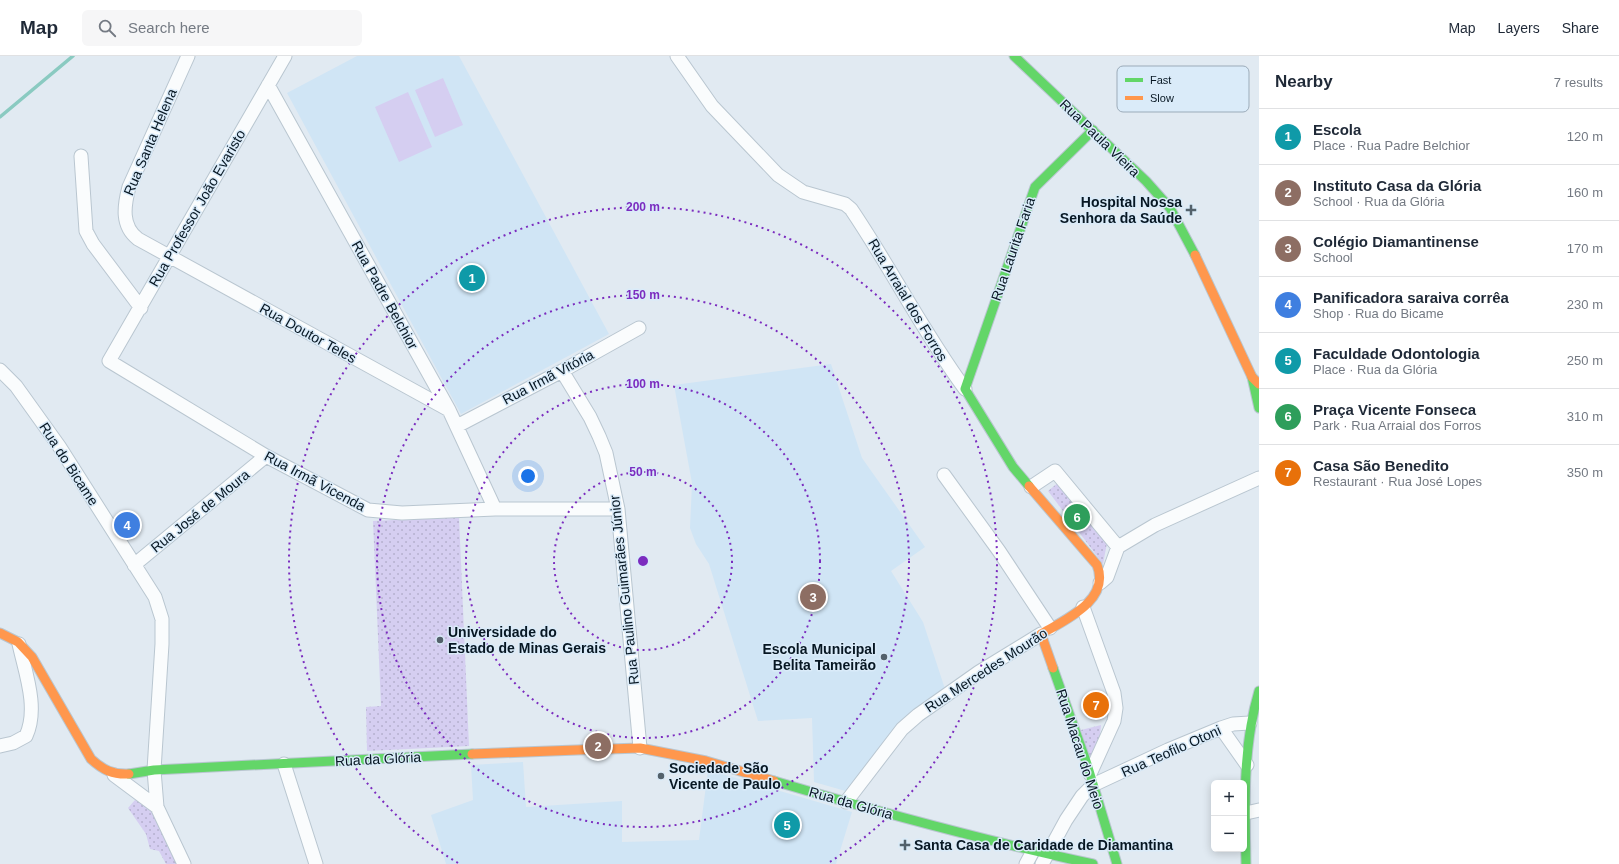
<!DOCTYPE html>
<html lang="en">
<head>
<meta charset="utf-8">
<style>
	:root { --surface:#fff; --page:#f6f6f7; --text:#1f2937; --muted:#747a83; --line:#e0e1e3; --accent:#7c3aed }
	body { margin:0; font-family:Helvetica,sans-serif; background:var(--page); color:var(--text) }
	.controls { position:absolute; right:12px; bottom:12px; display:grid; overflow:hidden; border-radius:6px; box-shadow:0 2px 10px #0003 }
	.controls button { width:36px; height:36px; display:grid; place-items:center; padding:0; border:0; border-bottom:1px solid var(--line); background:var(--surface); color:var(--text); font:20px sans-serif }
	.you { position:absolute; left:528px; top:420px; width:14px; height:14px; margin:-10px; border:3px solid #fff; border-radius:50%; background:#1a73e8; box-shadow:0 0 0 6px #1a73e833 }
	.badge { display:grid; place-items:center; width:26px; height:26px; border-radius:50%; background:var(--accent); color:#fff; font-size:13px; font-weight:700 }
	.pin { position:absolute; translate:-50% -50%; border:2px solid #fff; box-shadow:0 1px 4px #0006 }
	.list { margin:0; padding:0; list-style:none }
	h2 { display:flex; justify-content:space-between; align-items:center; height:52px; margin:0; padding:0 16px; font-size:17px }
	h2 small { font-size:13px; font-weight:400; color:var(--muted) }
	.list li { display:grid; grid-template-columns:26px 1fr auto; gap:12px; align-items:center; box-sizing:border-box; height:56px; padding:0 16px; border-top:1px solid var(--line) }
	.list b { display:block; font-size:15px; white-space:nowrap }
	.list p { margin:0; font-size:13px; white-space:nowrap; color:var(--muted) }
	.list em { font-size:13px; font-style:normal; color:var(--muted) }
	.icon { flex:none; width:22px; height:22px; fill:none; stroke:currentColor; stroke-width:2; stroke-linecap:round; stroke-linejoin:round }
	.map { position:relative; flex:none; width:1259px; height:808px; overflow:hidden }
	header { display:flex; align-items:center; gap:24px; box-sizing:border-box; height:56px; padding:0 20px; background:var(--surface); border-bottom:1px solid var(--line) }
	header strong { font-size:19px }
	nav { display:flex; gap:22px; margin-inline-start:auto; font-size:14px }
	.search { width:280px; height:36px; background:var(--page); display:flex; align-items:center; gap:10px; box-sizing:border-box; padding:0 14px; border-radius:6px; color:var(--muted); font-size:15px }
	main { display:flex }
	aside { flex:1; background:var(--surface) }
	.map>svg:first-child { display:block }
	.built { fill:#d0e5f5 }
	.green { fill:#d5cef1 }
	.park { fill:url(#park-dots) }
	.lines { fill:none; stroke-linecap:round; stroke-linejoin:round }
	.stream { stroke:#8acac1; stroke-width:3.5 }
	.street-casing { stroke:#b9c6d0; stroke-width:15 }
	.fast-casing { stroke:#b9c6d0; stroke-width:11 }
	.slow-casing { stroke:#b9c6d0; stroke-width:11 }
	.street { stroke:#fafcfd; stroke-width:13 }
	.fast { stroke:#63d668; stroke-width:9 }
	.slow { stroke:#ff974d; stroke-width:9 }
	.ring { fill:none; stroke:#7b2cbf; stroke-width:2; stroke-dasharray:2 4 }
	.poi-dot { fill:#53616b; stroke:#daebf9; stroke-width:1.5 }
	.labels { text-anchor:middle; dominant-baseline:central; stroke-width:3; stroke-linejoin:round; paint-order:stroke }
	.street-label { font-size:14px; fill:#071723; stroke:#daebf9 }
	.poi-label { font-size:14px; font-weight:bold; fill:#071723; stroke:#daebf9; text-anchor:start }
	.key { fill:#daebf9; stroke:#9babb9; stroke-width:1 }
	.key-label { font-size:11px; fill:#071723 }
	.centre { fill:#7b2cbf; stroke:#daebf9; stroke-width:2 }
	.ring-label { font-size:12px; text-anchor:middle; font-weight:bold; fill:#7b2cbf; stroke:#daebf9; stroke-width:3; stroke-linejoin:round; paint-order:stroke }
</style>
</head>
<body>
<header>
<strong>Map</strong>
<div class="search"><svg class="icon" aria-label="search" viewBox="0 0 24 24"><circle cx="10" cy="10" r="6"/><path d="M15 15l6 6"/></svg>Search here</div>
<nav><a>Map</a><a>Layers</a><a>Share</a></nav>
</header>
<main>
<div class="map">
<svg width="1259" height="808" viewBox="0 0 1259 808">
	<defs>
		<pattern id="park-dots" width="8" height="8" patternUnits="userSpaceOnUse"><rect width="8" height="8" fill="#d5cef1"/><path d="M2 2h.1M6 6h.1" fill="none" stroke="#b5b0ce" stroke-width="1.8" stroke-linecap="round"/></pattern>
	</defs>
	<rect width="100%" height="100%" fill="#e1eaf2"/>
	<path class="built" d="M357 0H459L609 278 461 358 287 37Z
		M831 308 862 402 925 491 891 515 923 566 946 636 849 736 814 726 812 662 758 665 709 508 696 488 690 472 692 427 674 329Z
		M523 706 526 751 622 745V786L699 784 708 714 852 756 836 808H446L431 759 473 744 471 709Z"/>
	<path class="green" d="M443 22 463 69 435 81 415 34Z
		M408 36 432 91 399 106 375 51Z"/>
	<path class="park" d="M1059 426 1107 487 1103 508 1048 435Z
		M459 461 469 690 367 695 366 651 381 650 373 465Z
		M1101 669 1099 688 1091 707 1081 674Z
		M135 744 146 747 154 753 180 808H166L159 795 150 793 146 778 128 752Z"/>
	<g class="lines">
		<path class="stream" d="M0 61 73 0"/>
		<defs>
			<path id="street" d="M188 0 129 131C124 150 121 170 138 183L449 354
				M285 0 109 305 266 400 368 454 402 457 495 453H618
				M677 0 712 50 778 119 803 136 845 148 851 153C891 212 923 276 965 333
				M268 29 449 354 495 453
				M81 100 86 175 93 188 141 252
				M0 314 16 330 59 390 155 541 162 563V588L154 714 157 751 184 808
				M562 315 590 361 599 380 606 397 618 453 640 692
				M457 370 562 315 639 272
				M944 419 999 495 1050 572
				M1031 431 1055 415 1118 491
				M134 509 266 400
				M1100 527 1107 521 1118 491 1155 469 1259 422
				M1083 551 1114 637 1116 652 1114 665 1090 718
				M1221 672 1247 709
				M0 690 13 687 26 680C39 652 25 616 19 588
				M284 708 316 808
				M114 719 157 751
				M846 746 902 673 918 659 979 616 1041 578
				M1246 757 1259 754
				M1026 808 1033 795
				M1042 808 1066 764 1082 740 1093 729 1168 694 1221 672 1233 668 1250 667"/>
			<path id="fast" d="M1014 0 1146 125 1170 152 1195 199
				M1252 321 1259 352
				M1029 430 1013 411 965 333 1035 131 1093 74
				M1053 612 1087 708 1117 808
				M129 718 154 714 472 698
				M774 725C879 756 986 785 1093 808
				M1246 808C1245 750 1242 692 1259 635"/>
			<path id="slow" d="M1195 199 1252 321 1259 328
				M1029 430 1097 509C1111 544 1065 564 1041 578L1053 612
				M0 577 18 586 32 601 91 703C103 714 113 719 129 718
				M609 693 640 692 706 705 774 725
				M472 698 603 693"/>
		</defs>
		<use href="#street" class="street-casing"/>
		<use href="#fast" class="fast-casing"/>
		<use href="#slow" class="slow-casing"/>
		<use href="#street" class="street"/>
		<use href="#fast" class="fast"/>
		<use href="#slow" class="slow"/>
	</g>
	<g class="ring">
		<circle cx="643" cy="505" r="89"/>
		<circle cx="643" cy="505" r="177"/>
		<circle cx="643" cy="505" r="266"/>
		<path d="M458 807A354 354 0 1 1 828 807"/>
	</g>
	<g class="poi-dot">
		<path d="M1189 148h4v4h4v4h-4v4h-4v-4h-4v-4h4z"/>
		<circle cx="440" cy="584" r="4"/>
		<circle cx="884" cy="601" r="4"/>
		<circle cx="661" cy="720" r="4"/>
		<path d="M903 783h4v4h4v4h-4v4h-4v-4h-4v-4h4z"/>
	</g>
	<g class="labels">
		<g class="street-label">
			<text transform="translate(1100 82) rotate(44)">Rua Paula Vieira</text>
			<text transform="translate(150 86) rotate(-67)">Rua Santa Helena</text>
			<text transform="translate(197 152) rotate(-60)">Rua Professor João Evaristo</text>
			<text transform="translate(1013 193) rotate(-71)">Rua Laurita Faria</text>
			<text transform="translate(385 239) rotate(61)">Rua Padre Belchior</text>
			<text transform="translate(908 244) rotate(59)">Rua Arraial dos Forros</text>
			<text transform="translate(308 277) rotate(29)">Rua Doutor Teles</text>
			<text transform="translate(548 321) rotate(-28)">Rua Irmã Vitória</text>
			<text transform="translate(69 408) rotate(57)">Rua do Bicame</text>
			<text transform="translate(315 425) rotate(28)">Rua Irmã Vicenda</text>
			<text transform="translate(200 455) rotate(-39)">Rua José de Moura</text>
			<text transform="translate(624 534) rotate(-96)">Rua Paulino Guimarães Júnior</text>
			<text transform="translate(986 614) rotate(-33)">Rua Mercedes Mourão</text>
			<text transform="translate(1080 693) rotate(72)">Rua Macau do Meio</text>
			<text transform="translate(1171 695) rotate(-24)">Rua Teofilo Otoni</text>
			<text transform="translate(378 703) rotate(-3)">Rua da Glória</text>
			<text transform="translate(851 747) rotate(16)">Rua da Glória</text>
		</g>
		<g class="poi-label">
			<text x="1182" y="146" text-anchor="end">Hospital Nossa<tspan x="1182" dy="16">Senhora da Saúde</tspan></text>
			<text x="448" y="576">Universidade do<tspan x="448" dy="16">Estado de Minas Gerais</tspan></text>
			<text x="876" y="593" text-anchor="end">Escola Municipal<tspan x="876" dy="16">Belita Tameirão</tspan></text>
			<text x="669" y="712">Sociedade São<tspan x="669" dy="16">Vicente de Paulo</tspan></text>
			<text x="914" y="789">Santa Casa de Caridade de Diamantina</text>
		</g>
	</g>
	<rect x="1117" y="10" width="132" height="46" rx="6" class="key"/>
	<rect x="1125" y="22" width="18" height="4" fill="#63d668"/>
	<rect x="1125" y="40" width="18" height="4" fill="#ff974d"/>
	<g class="key-label">
		<text x="1150" y="28">Fast</text>
		<text x="1150" y="46">Slow</text>
	</g>
	<circle cx="643" cy="505" r="6" class="centre"/>
	<g class="ring-label">
		<text x="643" y="155">200 m</text>
		<text x="643" y="243">150 m</text>
		<text x="643" y="332">100 m</text>
		<text x="643" y="420">50 m</text>
	</g>
</svg>
<div class="controls">
<button>+</button>
<button>−</button>
</div>
<div class="you"></div>
<div class="pin badge" style="left:472px;top:222px;background:#0f9aa8">1</div>
<div class="pin badge" style="left:598px;top:690px;background:#8d6e63">2</div>
<div class="pin badge" style="left:813px;top:541px;background:#8d6e63">3</div>
<div class="pin badge" style="left:127px;top:469px;background:#3f7fe0">4</div>
<div class="pin badge" style="left:787px;top:769px;background:#0f9aa8">5</div>
<div class="pin badge" style="left:1077px;top:461px;background:#2e9e5b">6</div>
<div class="pin badge" style="left:1096px;top:649px;background:#e8710a">7</div>
</div>
<aside>
<h2>Nearby<small>7 results</small></h2>
<ul class="list">
<li><span class="badge" style="background:#0f9aa8">1</span><div><b>Escola</b><p>Place · Rua Padre Belchior</p></div><em>120 m</em></li>
<li><span class="badge" style="background:#8d6e63">2</span><div><b>Instituto Casa da Glória</b><p>School · Rua da Glória</p></div><em>160 m</em></li>
<li><span class="badge" style="background:#8d6e63">3</span><div><b>Colégio Diamantinense</b><p>School</p></div><em>170 m</em></li>
<li><span class="badge" style="background:#3f7fe0">4</span><div><b>Panificadora saraiva corrêa</b><p>Shop · Rua do Bicame</p></div><em>230 m</em></li>
<li><span class="badge" style="background:#0f9aa8">5</span><div><b>Faculdade Odontologia</b><p>Place · Rua da Glória</p></div><em>250 m</em></li>
<li><span class="badge" style="background:#2e9e5b">6</span><div><b>Praça Vicente Fonseca</b><p>Park · Rua Arraial dos Forros</p></div><em>310 m</em></li>
<li><span class="badge" style="background:#e8710a">7</span><div><b>Casa São Benedito</b><p>Restaurant · Rua José Lopes</p></div><em>350 m</em></li>
</ul>
</aside>
</main>
</body>
</html>
